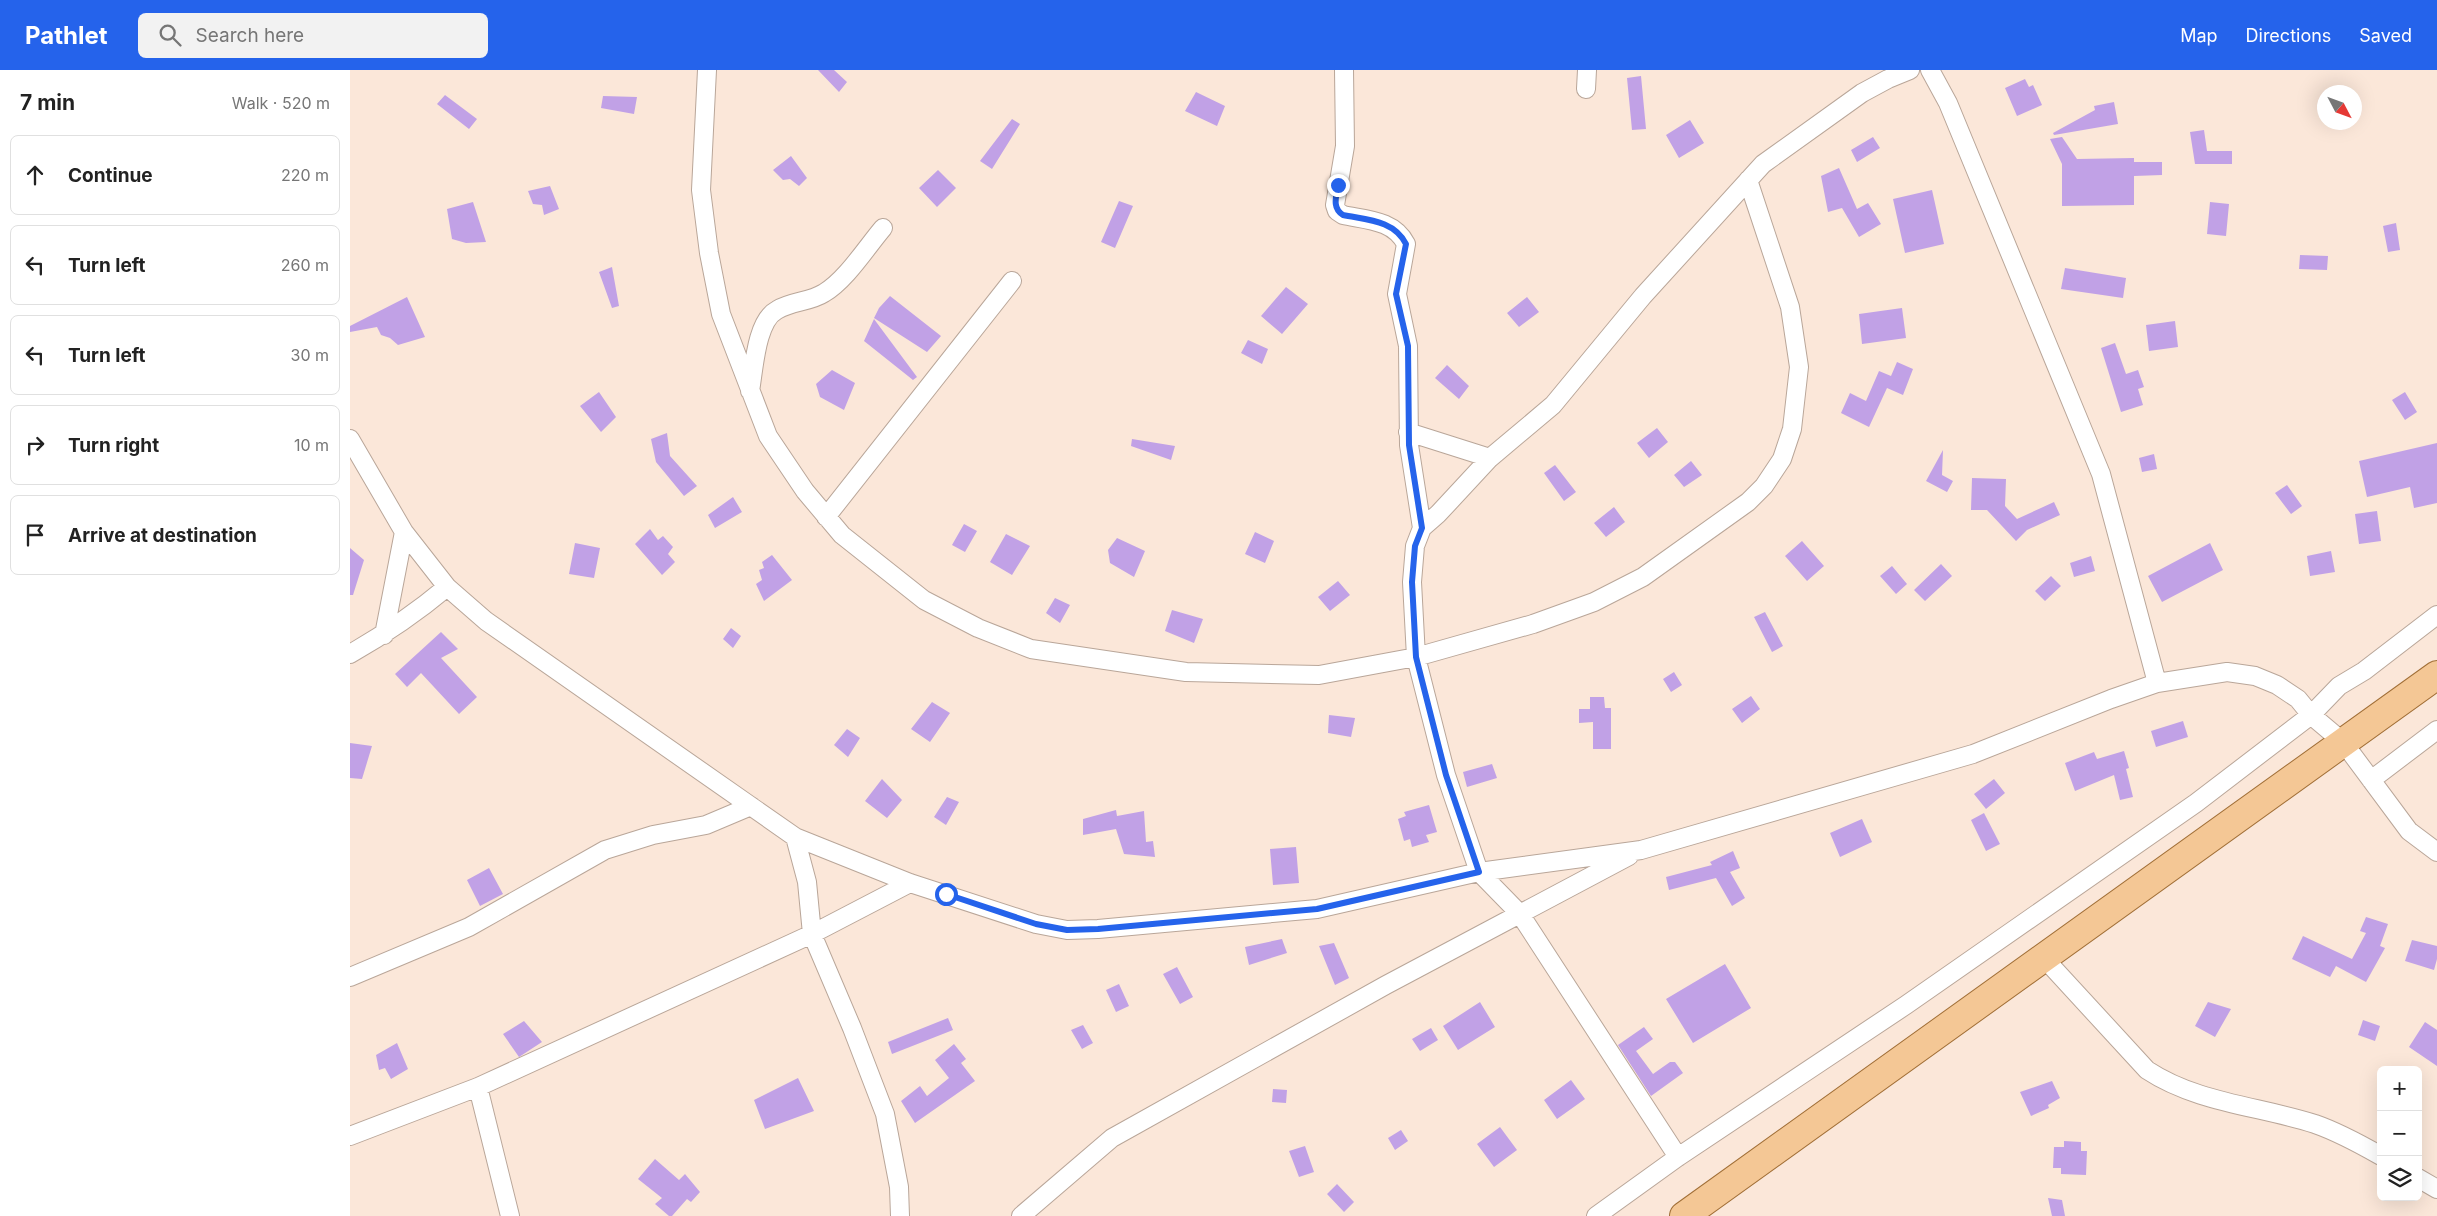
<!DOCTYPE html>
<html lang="en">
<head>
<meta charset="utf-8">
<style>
	:root { --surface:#fff; --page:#f2f2f2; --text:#222; --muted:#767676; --line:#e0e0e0; --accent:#2563eb }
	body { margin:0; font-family:Inter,sans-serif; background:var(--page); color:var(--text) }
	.controls { position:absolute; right:15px; bottom:15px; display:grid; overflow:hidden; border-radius:8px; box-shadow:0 5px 20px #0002 }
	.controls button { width:45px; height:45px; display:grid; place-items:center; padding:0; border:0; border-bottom:1px solid var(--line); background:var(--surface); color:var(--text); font:25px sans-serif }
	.compass { position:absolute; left:1967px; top:15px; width:45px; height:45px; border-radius:50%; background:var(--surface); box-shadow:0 5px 20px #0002; rotate:131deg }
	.stop { position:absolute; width:15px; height:15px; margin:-11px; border:4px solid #2563eb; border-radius:50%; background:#fff }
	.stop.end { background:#2563eb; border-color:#fff; box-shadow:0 1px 5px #0008 }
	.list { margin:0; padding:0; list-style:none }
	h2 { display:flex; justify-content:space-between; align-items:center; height:65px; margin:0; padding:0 20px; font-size:21px }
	h2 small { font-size:16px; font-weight:400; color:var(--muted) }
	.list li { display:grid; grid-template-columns:32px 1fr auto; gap:15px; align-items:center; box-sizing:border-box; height:80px; margin:0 10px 10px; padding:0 10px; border:1px solid var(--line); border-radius:8px }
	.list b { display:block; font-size:19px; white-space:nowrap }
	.list em { font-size:16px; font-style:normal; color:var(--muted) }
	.icon { flex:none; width:28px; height:28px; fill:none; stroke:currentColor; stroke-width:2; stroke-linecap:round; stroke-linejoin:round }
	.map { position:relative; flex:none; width:2087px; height:1146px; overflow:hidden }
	header { display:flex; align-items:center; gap:30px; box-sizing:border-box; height:70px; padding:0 25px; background:var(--accent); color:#fff }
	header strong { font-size:24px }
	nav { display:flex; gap:28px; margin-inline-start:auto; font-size:18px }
	.search { width:350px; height:45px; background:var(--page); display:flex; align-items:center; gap:12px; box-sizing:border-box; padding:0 18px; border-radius:8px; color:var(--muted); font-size:19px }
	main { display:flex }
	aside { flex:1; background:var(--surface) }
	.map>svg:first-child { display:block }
	.building { fill:#c1a1e6 }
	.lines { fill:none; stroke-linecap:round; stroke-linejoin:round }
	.minor-casing { stroke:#b9a699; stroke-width:20 }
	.primary-casing { stroke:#a16f37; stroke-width:30 }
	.minor { stroke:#fff; stroke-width:18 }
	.primary { stroke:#f4c795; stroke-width:28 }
	.route { stroke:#2563eb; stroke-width:6 }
</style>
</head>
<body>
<header>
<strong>Pathlet</strong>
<div class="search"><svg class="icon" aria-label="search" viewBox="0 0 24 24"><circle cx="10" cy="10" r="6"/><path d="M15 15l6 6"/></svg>Search here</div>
<nav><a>Map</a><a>Directions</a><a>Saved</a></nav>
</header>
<main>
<aside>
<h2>7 min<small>Walk · 520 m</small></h2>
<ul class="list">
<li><svg class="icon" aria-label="ahead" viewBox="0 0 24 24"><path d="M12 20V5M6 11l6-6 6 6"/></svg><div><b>Continue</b></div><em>220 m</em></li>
<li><svg class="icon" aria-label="left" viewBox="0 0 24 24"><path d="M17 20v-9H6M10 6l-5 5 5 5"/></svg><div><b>Turn left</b></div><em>260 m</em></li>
<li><svg class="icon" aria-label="left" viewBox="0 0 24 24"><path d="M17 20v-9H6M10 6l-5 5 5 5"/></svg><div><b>Turn left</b></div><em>30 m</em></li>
<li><svg class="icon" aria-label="right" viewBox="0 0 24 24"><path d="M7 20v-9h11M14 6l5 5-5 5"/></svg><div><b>Turn right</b></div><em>10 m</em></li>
<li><svg class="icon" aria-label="arrive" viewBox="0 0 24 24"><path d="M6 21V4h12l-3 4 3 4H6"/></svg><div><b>Arrive at destination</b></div></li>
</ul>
</aside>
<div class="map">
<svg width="2087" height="1146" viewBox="0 0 2087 1146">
	<rect width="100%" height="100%" fill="#fbe7d9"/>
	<path class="building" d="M468 0H484L497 12 489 22Z
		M1291 6 1296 59 1282 60 1277 8Z
		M1675 9 1679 17 1683 15 1692 35 1667 46 1655 18Z
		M846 22 875 36 867 56 835 41Z
		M95 25 127 49 119 59 87 34Z
		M253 26 287 27 284 44 251 38Z
		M1764 32 1768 54 1704 65 1703 63 1745 40 1744 36Z
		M662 49 670 54 642 99 630 91Z
		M1340 50 1354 73 1329 88 1316 65Z
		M1854 60 1857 81H1882V94H1845L1840 62Z
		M1523 67 1530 78 1507 92 1501 80Z
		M1712 67 1727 89 1784 88V92H1812V105L1784 106V135L1712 136V94L1700 69Z
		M441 86 457 108 449 116 440 109 433 110 423 100Z
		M1489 98 1507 139 1518 133 1531 154 1509 167 1492 138 1478 142 1471 106Z
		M588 100 606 118 587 137 569 118Z
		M200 116 209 139 194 145 192 135 183 134 178 121Z
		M1582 120 1594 174 1555 183 1543 129Z
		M769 131 783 136 765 178 751 172Z
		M123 132 136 172 116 173 102 169 97 139Z
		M1860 132 1879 134 1876 166 1857 164Z
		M2046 153 2050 180 2038 182 2033 156Z
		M1950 185 1978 186 1977 200 1949 199Z
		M262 197 269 236 262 238 249 202Z
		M1715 198 1776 208 1773 228 1711 219Z
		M936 217 958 234 932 264 911 246Z
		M540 226 591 266 577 282 524 248 529 238Z
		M57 227 75 267 48 275 40 268 31 265 27 257 0 262V256Z
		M1177 227 1189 242 1169 257 1157 243Z
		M1552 238 1556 268 1512 274 1509 244Z
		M524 249 567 307 563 310 514 271Z
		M1825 251 1828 277 1799 281 1796 255Z
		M898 270 918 279 912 294 891 283Z
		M1765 273 1776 304 1788 300 1794 317 1788 319 1793 335 1771 342 1751 278Z
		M1547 292 1563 299 1553 325 1537 318 1519 357 1491 343 1500 323 1516 331 1529 301 1541 306Z
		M1097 295 1119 316 1109 329 1085 308Z
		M482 300 505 313 494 340 470 327 466 314Z
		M249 322 266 347 251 362 230 336Z
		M2055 322 2067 342 2055 350 2042 330Z
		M1307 358 1318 372 1299 388 1287 373Z
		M317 363 320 386 347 416 334 426 306 392 301 369Z
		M782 369 825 376 821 390 781 376Z
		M2087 373V433L2064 438 2060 417 2017 427 2009 391Z
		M1593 380 1592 405 1603 411 1597 422 1576 411Z
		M1804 384 1807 399 1792 402 1789 388Z
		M1341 391 1352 405 1334 417 1324 405Z
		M1205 395 1226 422 1214 431 1194 403Z
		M1622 408 1656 409 1655 436 1667 449 1704 432 1710 445 1677 460 1666 471 1637 440H1621Z
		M1937 415 1952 436 1941 444 1925 423Z
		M383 427 392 442 365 458 358 445Z
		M1264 437 1275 452 1256 467 1244 453Z
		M2027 441 2031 471 2009 474 2005 444Z
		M614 454 627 461 615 482 602 475Z
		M300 459 308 470 313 466 323 477 318 484 325 492 312 505 285 474Z
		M905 462 924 471 915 493 895 484Z
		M656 464 680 476 662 505 640 492Z
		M767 468 795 481 784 507 760 493 758 480Z
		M1452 471 1474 496 1457 511 1435 486Z
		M225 473 250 478 244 508 219 504Z
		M1860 473 1873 500 1812 532 1798 506Z
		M0 478 14 490 3 525H0Z
		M1981 481 1985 502 1960 506 1957 486Z
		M422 485 442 510 414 531 406 514 412 510 409 500 414 498 412 492Z
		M1741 486 1745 501 1724 507 1720 493Z
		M1591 494 1602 506 1575 531 1564 520Z
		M1542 496 1557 514 1546 524 1530 506Z
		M1701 506 1711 516 1695 531 1685 521Z
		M988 511 1000 525 980 541 968 527Z
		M705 528 720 535 710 553 696 543Z
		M822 540 853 549 844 573 815 561Z
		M1415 542 1433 576 1422 582 1404 547Z
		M381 558 391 566 383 578 373 569Z
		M91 562 108 579 91 588 127 627 109 644 71 603 57 617 45 604Z
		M1324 602 1332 615 1321 622 1313 609Z
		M1401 626 1410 639 1392 653 1382 639Z
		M1240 627H1254L1255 638H1261V679H1243V652L1229 653V639H1240Z
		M582 632 600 643 580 672 561 659Z
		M979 645 1005 648 1001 667 978 663Z
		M1833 651 1838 667 1806 677 1801 661Z
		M497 659 510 668 498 687 484 675Z
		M0 673 22 676 12 709 0 708Z
		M1774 681 1779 698 1776 699 1783 727 1770 730 1764 705 1725 721 1715 693 1744 682 1747 689Z
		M1142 694 1147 708 1117 717 1113 702Z
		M532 709 552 730 537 748 515 731Z
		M1644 709 1655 723 1636 739 1624 724Z
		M597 727 609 732 596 755 584 747Z
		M1079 735 1087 762 1076 765 1079 772 1062 777 1060 769 1054 771 1048 749 1056 746 1054 742Z
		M766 740 767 746 794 741 796 772 803 771 805 787 774 784 766 759 733 765V749Z
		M1634 743 1650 774 1636 781 1621 750Z
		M1512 749 1522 772 1490 787 1480 763Z
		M946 777 949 813 923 815 920 779Z
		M1383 781 1390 798 1380 802 1395 828 1382 836 1366 808 1319 820 1316 807 1362 795 1360 792Z
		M139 798 153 824 130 836 117 810Z
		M2016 847 2038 854 2030 876 2035 878 2016 912 1986 896 1980 907 1942 889 1953 866 2002 889 2016 863 2010 861Z
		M932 869 937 883 899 895 895 877Z
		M2062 870 2087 876V889L2084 900 2055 891Z
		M984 873 999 908 985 915 969 876Z
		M1375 894 1401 938 1343 973 1316 929Z
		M827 897 843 927 830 934 813 904Z
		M769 914 779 936 766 942 756 920Z
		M1130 932 1145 957 1108 980 1093 956Z
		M1858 932 1881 939 1865 967 1845 956Z
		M598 948 603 960 542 984 538 972Z
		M2013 950 2030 956 2025 971 2008 965Z
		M174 951 192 972 169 987 153 964Z
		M2075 952 2087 960V996L2059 977Z
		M733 955 743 973 732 979 721 960Z
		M1294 957 1303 969 1286 981 1303 1004 1320 992H1325L1333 1003 1301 1026 1268 975Z
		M1081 958 1088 970 1070 981 1062 969Z
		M47 973 58 999 41 1009 35 998 29 1000 26 985Z
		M604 974 616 989 611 993 625 1011 565 1053 551 1031 570 1016 577 1026 599 1008 585 990Z
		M448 1008 464 1041 415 1059 404 1030Z
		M1221 1010 1235 1029 1207 1049 1194 1030Z
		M1702 1011 1710 1028 1698 1035 1699 1038 1681 1046 1670 1022Z
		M923 1019 937 1020 936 1033 922 1032Z
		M1150 1057 1167 1080 1144 1097 1127 1074Z
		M1051 1060 1058 1071 1045 1080 1038 1068Z
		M1714 1071 1731 1072V1081H1737L1736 1105 1711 1104V1098H1703L1704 1077H1714Z
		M955 1076 964 1102 949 1107 939 1081Z
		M305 1089 329 1110 335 1104 350 1122 341 1132 337 1129 322 1146H319L305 1134 312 1128 288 1109Z
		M987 1114 1004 1132 994 1142 977 1124Z
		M1698 1128 1712 1130 1715 1146H1702Z"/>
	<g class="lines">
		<defs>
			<path id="minor" d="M357 0 351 120 359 183 371 244 418 366 455 421 492 465 574 530 628 558 681 579 836 602 969 605 1066 587 1183 554 1244 532 1293 507 1398 432 1414 416 1432 389 1442 359 1449 297 1440 237 1398 110
				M994 0 995 76 985 135 987 141 993 145C1017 150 1044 150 1056 174L1047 224 1058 276 1059 375 1072 458
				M1580 0 1598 33 1751 404 1807 613
				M1236 19 1237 0
				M400 321C404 299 406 251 427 240 442 231 460 232 474 223 496 210 516 178 533 158
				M1058 362 1140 388
				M0 369 54 462 97 517 136 551 445 767 560 813 686 854 717 860 748 859 967 839 1129 802 1291 780 1623 684 1761 629 1807 613 1877 602 1905 606 1927 615 1948 629 1961 645 1993 672 2059 761 2087 782
				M476 447 662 211
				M34 565 54 462
				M0 584C35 564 66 543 97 517
				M2021 710 2087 660
				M445 767 457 812 462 864 502 958 535 1044 549 1117 550 1146
				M1694 888 1797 1000C1847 1033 1909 1036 1965 1054 1988 1062 2010 1074 2031 1086
				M0 907 119 857 255 780 303 765 356 755 401 736
				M128 1017 160 1146
				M0 1066 128 1017 462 864 560 813
				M1328 1087 1170 844 1129 802 1096 705 1066 587 1062 512 1065 476 1072 458 1088 444 1140 388 1203 335 1293 226 1413 94 1512 23 1538 9 1560 0
				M2068 1108 2087 1119
				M671 1146 762 1068 1036 915 1279 786
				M1246 1146 1328 1087 1556 935 1846 733 1961 645 1989 616 2014 601 2087 545"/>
			<path id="primary" d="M1334 1146 2087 605"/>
		</defs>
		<use href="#minor" class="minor-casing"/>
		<use href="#primary" class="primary-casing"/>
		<use href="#minor" class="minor"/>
		<use href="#primary" class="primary"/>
	</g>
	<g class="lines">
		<path class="route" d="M596 824 686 854 717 860 748 859 967 839 1129 802 1096 705 1066 587 1062 512 1065 476 1072 458 1059 375 1058 276 1046 224 1056 174C1044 150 1017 150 993 145 982 138 986 127 988 115"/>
	</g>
</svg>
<div class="controls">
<button>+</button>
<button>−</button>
<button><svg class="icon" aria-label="layers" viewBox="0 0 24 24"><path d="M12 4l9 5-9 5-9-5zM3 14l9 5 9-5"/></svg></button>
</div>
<svg class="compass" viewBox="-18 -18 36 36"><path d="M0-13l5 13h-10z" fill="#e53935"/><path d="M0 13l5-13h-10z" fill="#767676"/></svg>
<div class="stop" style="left:596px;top:824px"></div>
<div class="stop end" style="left:988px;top:115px"></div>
</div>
</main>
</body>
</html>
